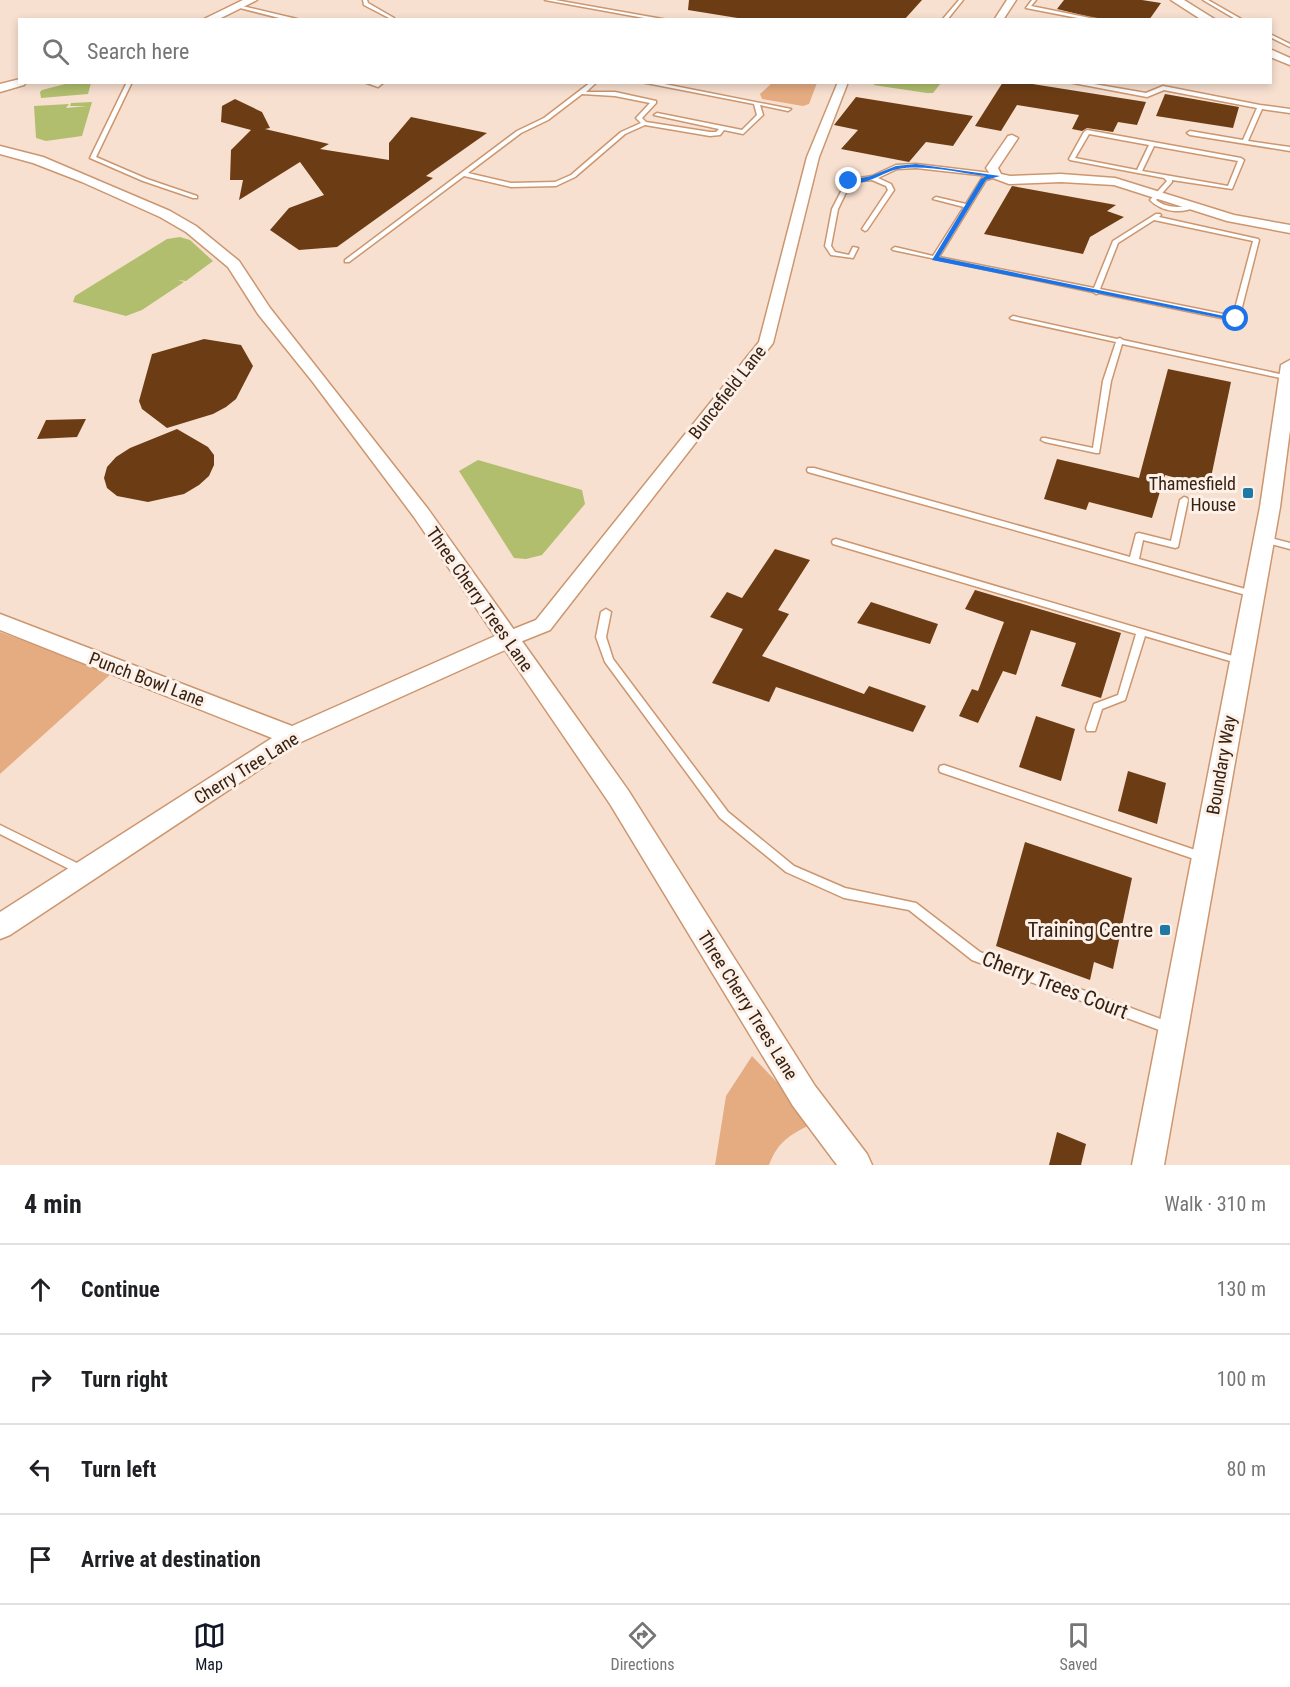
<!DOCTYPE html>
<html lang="en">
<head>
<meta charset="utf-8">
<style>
	:root { --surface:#fff; --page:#f6f6f6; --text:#202124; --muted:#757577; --line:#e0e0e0; --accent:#111827 }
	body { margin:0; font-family:"Roboto Condensed",sans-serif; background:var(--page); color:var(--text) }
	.stop { position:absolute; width:18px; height:18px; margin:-14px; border:4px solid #1a73e8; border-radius:50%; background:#fff }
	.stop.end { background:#1a73e8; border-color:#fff; box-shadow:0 2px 6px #0008 }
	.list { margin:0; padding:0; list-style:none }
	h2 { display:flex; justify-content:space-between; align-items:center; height:78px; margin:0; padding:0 24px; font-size:26px }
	h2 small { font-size:20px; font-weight:400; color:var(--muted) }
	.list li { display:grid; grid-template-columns:39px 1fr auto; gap:18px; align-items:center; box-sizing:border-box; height:90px; padding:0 24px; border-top:2px solid var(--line) }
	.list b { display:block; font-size:22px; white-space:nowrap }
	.list em { font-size:20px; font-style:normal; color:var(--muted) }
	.icon { flex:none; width:33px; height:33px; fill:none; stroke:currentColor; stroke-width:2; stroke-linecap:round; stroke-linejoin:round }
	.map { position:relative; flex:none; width:1290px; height:1165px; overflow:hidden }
	.search { position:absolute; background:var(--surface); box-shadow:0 3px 9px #0003; left:18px; right:18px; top:18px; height:66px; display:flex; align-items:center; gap:15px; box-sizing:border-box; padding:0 21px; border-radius:0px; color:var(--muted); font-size:22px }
	.sheet { height:438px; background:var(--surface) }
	nav { display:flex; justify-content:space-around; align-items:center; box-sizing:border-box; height:84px; border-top:2px solid var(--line); background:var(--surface); font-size:16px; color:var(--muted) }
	nav a { display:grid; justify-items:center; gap:3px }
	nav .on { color:var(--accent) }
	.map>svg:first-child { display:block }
	.green { fill:#e5ac82 }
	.water { fill:#b1be6e }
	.building { fill:#6c3d15 }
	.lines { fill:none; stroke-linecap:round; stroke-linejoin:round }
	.service-casing { stroke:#cc966f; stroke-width:3 }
	.minor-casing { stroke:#cc966f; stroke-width:3 }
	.tertiary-casing { stroke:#cc966f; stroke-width:3 }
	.service { fill:#fff; fill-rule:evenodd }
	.minor { fill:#fff; fill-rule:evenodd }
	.tertiary { fill:#fff; fill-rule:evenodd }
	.route { fill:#1a73e8 }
	.poi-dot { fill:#1e79a7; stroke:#fcf0e8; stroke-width:2 }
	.labels { text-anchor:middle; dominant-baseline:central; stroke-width:6; stroke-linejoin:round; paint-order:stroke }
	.street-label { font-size:18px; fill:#372212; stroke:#fcf0e8 }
	.poi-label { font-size:18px; fill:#372212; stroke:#fcf0e8; text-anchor:end }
	.near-poi-label { font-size:21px; fill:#372212; stroke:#fcf0e8; text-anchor:end }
	.near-street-label { font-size:21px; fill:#372212; stroke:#fcf0e8 }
</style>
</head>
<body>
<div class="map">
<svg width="1290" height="1165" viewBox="0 0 1290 1165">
	<rect width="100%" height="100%" fill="#f8e0d0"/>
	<path class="green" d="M772 83V82L817 83 809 104 803 106 762 99 760 94Z
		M0 632 112 673 0 774Z
		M752 1056 815 1122C791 1135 779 1139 769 1165H715L726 1096Z"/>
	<path class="water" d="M879 82H941V83L933 93H927L873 85Z
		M69 83H91L88 94 41 98 40 92 42 90Z
		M92 102 82 136 46 141 36 138 34 106 69 104 66 108 87 106H70L71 103Z
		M180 237 190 240 213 261 186 281 178 280 184 282 142 310 126 316 73 302 75 296 167 239Z
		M478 460 582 490 585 504 542 555 526 559 514 558 459 471Z"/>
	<path class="building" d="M689 0H922L904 20H750L688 10Z
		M1064 0H1142L1161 3 1149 20H1102L1057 9Z
		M1003 82H1020L1146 102 1137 125 1118 122 1113 132 1087 128 1082 131 1072 129 1079 115 1017 105 1001 131 975 126Z
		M1165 94 1239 107 1233 128 1156 116Z
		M856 97 973 116 953 146 926 142 909 162 841 149 858 130 834 125Z
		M235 99 262 112 270 128 265 129 329 144 320 149 389 160V143L411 117 487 133 426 176 433 178 337 247 299 250 270 230 289 208 324 195 300 162 239 200 243 180H230L231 150 251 130 221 122 222 106Z
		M1012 186 1116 205 1107 211 1124 217 1090 237 1083 254 984 234Z
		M204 339 241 345 253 366 236 399 226 407 213 414 167 428 142 409 139 401 152 354Z
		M1168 369 1231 382 1209 487 1165 475 1152 518 1089 502 1086 510 1044 499 1057 459 1139 478Z
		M86 419 77 437 37 439 46 420Z
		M177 429 208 447 214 455V465L209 476 199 485 184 494 148 502 117 496 107 488 104 478 107 467 116 457 130 448Z
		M775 549 810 560 778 610 789 614 762 656 864 694 869 686 926 706 913 732 776 687 769 702 712 683 743 629 710 617 727 592 742 598Z
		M975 590 1121 633 1101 698 1061 686 1076 643 1031 630 1016 675 1003 671 978 723 959 716 972 689 978 691 1004 622 965 609Z
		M871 602 938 624 930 644 857 623Z
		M1036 716 1075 729 1061 781 1019 767Z
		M1128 771 1166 783 1157 824 1118 811Z
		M1025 842 1132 878 1113 969 1094 962 1090 980 996 946Z
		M1057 1132 1086 1144 1081 1165H1049Z"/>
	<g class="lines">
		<defs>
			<path id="service" d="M363 0H367L368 3 394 18 393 20H387L389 18 364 5Z
				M545 0H555L668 20H655Z
				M959 0H963L947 20H942Z
				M1032 0H1036L1031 6 1100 20H1088L1026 8Z
				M1203 0H1208L1243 20H1237Z
				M238 5 297 19V20H287L236 7Z
				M1270 34 1290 44V47L1270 37Z
				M127 82H132L96 157 147 179 197 196V198H193L143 181 90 158Z
				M364 82H384L378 87Z
				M591 82H597L586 92H615L656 101V103L642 118 646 122 710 132H716L719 129 654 115 657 113 742 130 757 115 754 104 641 82H654L791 109 788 111 760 105 763 115 743 134 724 130 720 135 710 136 645 125 625 134 575 177 556 186 511 187 464 176 349 262H345V260L517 131 544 118ZM582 94 615 96 650 103 636 118 641 123 621 132 571 175 555 182 511 183 468 173 521 133 548 120Z
				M1068 82H1082L1146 93 1163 86 1260 105 1290 109V113L1262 109 1248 141 1290 147V151L1190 135 1187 133 1190 131 1243 140 1257 108 1164 90 1147 97Z
				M1087 130 1241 158 1244 160 1232 189 1172 180V182L1156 200C1168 209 1181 208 1195 204L1198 206C1183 214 1163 213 1150 200L1167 181 1164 178 1070 160 1069 159 1084 132ZM1089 134 1149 145 1137 170 1075 158ZM1154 146 1238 161 1228 186 1142 171Z
				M916 164 991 173 1000 176 986 180 939 257 1094 288 1113 241 1156 214H1160L1161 215 1159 217 1258 239 1259 240 1239 319 1236 321 1099 293 1096 294 1093 292 893 250 892 249 895 247 933 256 964 207 933 199 936 197 966 204 982 178 988 176 916 168 897 169 878 178 891 184 894 190 867 230 865 231 862 229 888 190 886 186 872 180 851 182 838 209 831 246 835 252 849 255 853 247 858 248 853 258 831 255 825 246 832 209 847 180 872 176 896 165ZM1154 220 1253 241 1233 316 1100 289 1118 243Z
				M1013 316 1117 339 1120 338 1123 340 1289 376 1290 380 1122 344 1111 381 1099 453H1096L1045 442 1041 440 1042 438H1045L1093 448 1103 381 1116 342 1011 319 1010 318Z
				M808 468H814L1130 557 1136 534 1139 533 1171 541 1180 500 1184 497 1187 498 1188 500 1178 547 1175 548 1143 540 1139 559 1256 592 1258 594 1253 597 808 472 807 470Z
				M1263 536 1290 543V549L1260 541 1259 539Z
				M836 539 1243 659 1245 661 1243 663 1240 664 1145 636 1125 700 1102 709 1096 728 1095 731H1087L1086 728 1094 704 1118 695 1136 634 833 544 832 542 833 540Z
				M606 609 611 612 606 637 613 659 728 812 794 866 845 888 916 903 980 952 1174 1024 1176 1028 1174 1032 1170 1034 972 960 909 910 844 898 786 872 720 818 605 662 596 637 601 612Z
				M944 765 1207 854 1209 857 1207 860 1203 862 940 772 939 769 940 766Z
				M0 825 87 868 89 871 87 874 83 876 79 874 0 834Z"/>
			<path id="minor" d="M1007 0H1016L1003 20H994Z
				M838 82H848L819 157 773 343 550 630 515 644H501L499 639 501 634 536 620 759 342 807 157Z
				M1012 135 1018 138 998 168 1001 174 1010 176 1061 174 1115 178 1234 215 1290 225V233L1227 221 1114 185 1061 182 1009 184 993 178 986 168 1008 136Z"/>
			<path id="tertiary" d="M243 0H257L217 20H202Z
				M1171 0H1184L1216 20H1202Z
				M1270 49 1290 58V65L1270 57Z
				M20 79V82H26L24 85 0 92V84Z
				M0 146 43 157 170 211 196 226 239 261 270 308 428 509 628 790 815 1086 867 1154 872 1165H837L793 1106 610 804 505 650 301 742 10 935 0 939V912L272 738 0 630V614L292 726 495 636 414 517 312 381 258 314 228 267 186 232 160 217 82 182 33 163 0 154Z
				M1290 360V430L1280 507 1164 1165H1132L1260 507 1281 365Z"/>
		</defs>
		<use href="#service" class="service-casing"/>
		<use href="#minor" class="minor-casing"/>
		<use href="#tertiary" class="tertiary-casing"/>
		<use href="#service" class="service"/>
		<use href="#minor" class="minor"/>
		<use href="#tertiary" class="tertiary"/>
	</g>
	<path class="route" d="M916 164 1000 176 986 180 939 257 1239 319 1236 321 932 260 981 179 986 176C959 173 925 164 898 169 882 172 863 189 846 181L871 176 896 166Z"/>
	<g class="poi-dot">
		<rect x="1242" y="487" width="12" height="12" rx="3"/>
		<rect x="1159" y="924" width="12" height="12" rx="3"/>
	</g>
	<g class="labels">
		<g class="street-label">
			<text transform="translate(727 392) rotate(-52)">Buncefield Lane</text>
			<text transform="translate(480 599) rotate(55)">Three Cherry Trees Lane</text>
			<text transform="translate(147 679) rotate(21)">Punch Bowl Lane</text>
			<text transform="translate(1221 765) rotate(-80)">Boundary Way</text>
			<text transform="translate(246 768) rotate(-32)">Cherry Tree Lane</text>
			<text transform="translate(748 1005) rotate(58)">Three Cherry Trees Lane</text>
		</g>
		<g class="poi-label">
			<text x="1236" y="483">Thamesfield<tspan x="1236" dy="21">House</tspan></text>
		</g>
		<g class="near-poi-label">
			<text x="1153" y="930">Training Centre</text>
		</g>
		<g class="near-street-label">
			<text transform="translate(1055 985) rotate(21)">Cherry Trees Court</text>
		</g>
	</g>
</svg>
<div class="stop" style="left:1236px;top:319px"></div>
<div class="stop end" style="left:849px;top:181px"></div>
<div class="search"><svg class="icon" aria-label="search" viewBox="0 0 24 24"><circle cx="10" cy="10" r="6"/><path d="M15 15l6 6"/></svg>Search here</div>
</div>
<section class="sheet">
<h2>4 min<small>Walk · 310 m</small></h2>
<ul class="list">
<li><svg class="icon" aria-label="ahead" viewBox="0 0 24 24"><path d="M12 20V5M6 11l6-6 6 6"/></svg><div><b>Continue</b></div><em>130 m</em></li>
<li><svg class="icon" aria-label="right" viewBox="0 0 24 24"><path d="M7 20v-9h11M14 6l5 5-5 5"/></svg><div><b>Turn right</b></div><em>100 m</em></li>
<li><svg class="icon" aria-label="left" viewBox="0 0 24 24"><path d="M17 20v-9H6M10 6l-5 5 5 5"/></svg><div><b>Turn left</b></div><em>80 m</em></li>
<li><svg class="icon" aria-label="arrive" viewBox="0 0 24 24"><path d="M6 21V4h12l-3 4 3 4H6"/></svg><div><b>Arrive at destination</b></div></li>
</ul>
</section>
<nav>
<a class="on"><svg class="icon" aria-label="map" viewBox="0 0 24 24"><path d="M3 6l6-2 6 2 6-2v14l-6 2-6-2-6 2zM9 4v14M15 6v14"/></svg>Map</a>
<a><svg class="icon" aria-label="directions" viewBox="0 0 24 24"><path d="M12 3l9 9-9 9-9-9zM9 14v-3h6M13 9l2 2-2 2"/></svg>Directions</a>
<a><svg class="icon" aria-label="saved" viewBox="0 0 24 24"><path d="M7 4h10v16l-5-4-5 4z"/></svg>Saved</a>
</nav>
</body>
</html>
